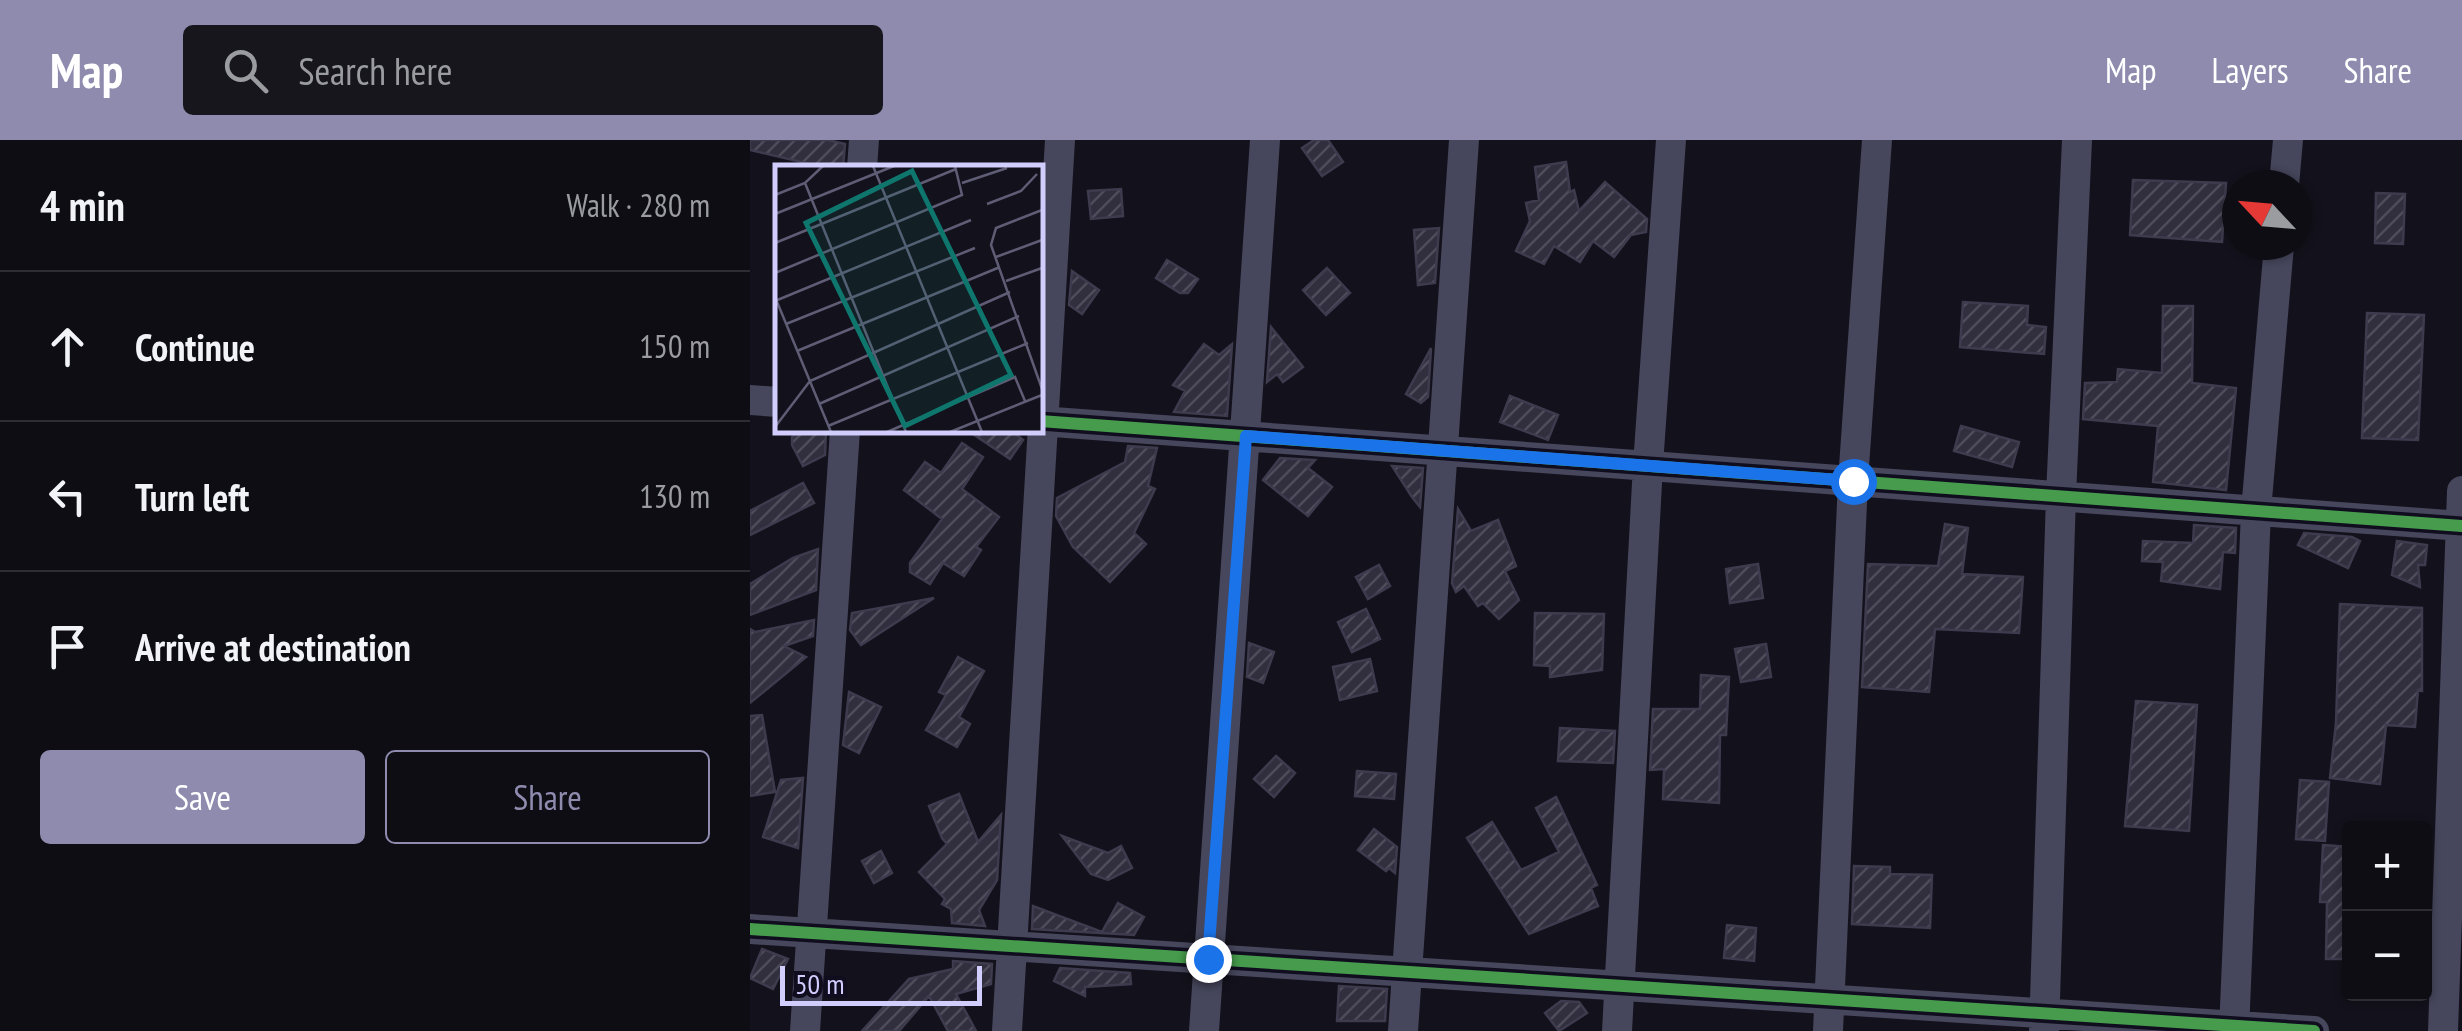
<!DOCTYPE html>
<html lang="en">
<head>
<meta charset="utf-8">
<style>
	:root { --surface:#0e0d14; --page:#17161d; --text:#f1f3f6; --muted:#9b9ca0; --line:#2e2d34; --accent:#8e8bae }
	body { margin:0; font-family:"PT Sans Narrow",sans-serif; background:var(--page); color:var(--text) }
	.controls { position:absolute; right:30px; bottom:30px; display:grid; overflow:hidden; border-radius:10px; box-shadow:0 2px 8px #0004 }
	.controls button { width:90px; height:90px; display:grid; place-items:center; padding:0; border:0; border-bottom:2px solid var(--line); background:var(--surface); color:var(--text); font:50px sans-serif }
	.compass { position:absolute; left:1472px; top:30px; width:90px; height:90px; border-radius:50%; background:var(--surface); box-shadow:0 2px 8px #0004; rotate:296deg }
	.scale { position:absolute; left:30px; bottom:25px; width:202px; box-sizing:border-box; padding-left:10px; border:5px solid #d1cdfd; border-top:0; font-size:28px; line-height:35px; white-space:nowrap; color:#d1cdfd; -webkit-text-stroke:8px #100d1f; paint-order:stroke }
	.stop { position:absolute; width:30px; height:30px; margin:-22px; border:8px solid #1a73e8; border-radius:50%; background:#fff }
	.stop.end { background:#1a73e8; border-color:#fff; box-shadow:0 2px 10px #0008 }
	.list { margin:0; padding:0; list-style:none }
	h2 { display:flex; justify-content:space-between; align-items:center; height:130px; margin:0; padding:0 40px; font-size:42px }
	h2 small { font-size:32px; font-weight:400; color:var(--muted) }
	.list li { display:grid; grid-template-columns:65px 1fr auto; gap:30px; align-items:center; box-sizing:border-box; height:150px; padding:0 40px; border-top:2px solid var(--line) }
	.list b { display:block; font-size:38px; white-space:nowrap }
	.list em { font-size:32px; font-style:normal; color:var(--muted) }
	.actions { display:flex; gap:20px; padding:30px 40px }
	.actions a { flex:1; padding:22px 0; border:2px solid var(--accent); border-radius:10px; text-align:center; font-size:35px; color:var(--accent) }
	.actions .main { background:var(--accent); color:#fff }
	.icon { flex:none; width:55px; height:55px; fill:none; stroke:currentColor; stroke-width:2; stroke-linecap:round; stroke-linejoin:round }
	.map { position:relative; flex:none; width:1712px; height:891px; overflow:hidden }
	header { display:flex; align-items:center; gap:60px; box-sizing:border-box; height:140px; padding:0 50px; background:var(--accent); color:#fff }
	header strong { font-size:48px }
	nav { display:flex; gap:55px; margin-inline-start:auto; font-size:35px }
	.search { width:700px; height:90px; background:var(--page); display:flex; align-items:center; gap:25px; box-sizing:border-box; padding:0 35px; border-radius:10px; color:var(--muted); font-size:38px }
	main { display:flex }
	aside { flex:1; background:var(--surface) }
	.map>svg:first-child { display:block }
	.building { fill:url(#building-hatch); stroke:#3e3b4e; stroke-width:2.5 }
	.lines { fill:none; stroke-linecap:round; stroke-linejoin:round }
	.minor { stroke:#46465c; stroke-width:30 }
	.cycleway-casing { stroke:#100d1f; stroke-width:19 }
	.cycleway { stroke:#469c4c; stroke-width:12 }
	.route { stroke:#1a73e8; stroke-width:12 }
	.inset-road { fill:none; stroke:#5f5c75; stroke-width:2.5 }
	.view { fill:#0f766e; fill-opacity:0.15; stroke:#0f766e; stroke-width:5 }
	.inset-edge { fill:none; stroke:#d1cdfd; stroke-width:5 }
</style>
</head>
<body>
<header>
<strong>Map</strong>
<div class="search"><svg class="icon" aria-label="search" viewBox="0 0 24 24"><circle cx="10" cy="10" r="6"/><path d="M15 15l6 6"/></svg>Search here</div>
<nav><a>Map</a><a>Layers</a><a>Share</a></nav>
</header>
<main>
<aside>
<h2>4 min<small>Walk · 280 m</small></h2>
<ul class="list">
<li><svg class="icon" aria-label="ahead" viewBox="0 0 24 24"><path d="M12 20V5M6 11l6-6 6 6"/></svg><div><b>Continue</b></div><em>150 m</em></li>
<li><svg class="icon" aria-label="left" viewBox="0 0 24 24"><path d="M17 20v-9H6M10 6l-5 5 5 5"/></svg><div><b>Turn left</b></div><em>130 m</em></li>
<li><svg class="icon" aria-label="arrive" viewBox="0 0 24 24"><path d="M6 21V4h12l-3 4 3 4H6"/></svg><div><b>Arrive at destination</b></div></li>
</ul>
<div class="actions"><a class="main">Save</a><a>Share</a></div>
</aside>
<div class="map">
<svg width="1712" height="891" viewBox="0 0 1712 891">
	<defs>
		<pattern id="building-hatch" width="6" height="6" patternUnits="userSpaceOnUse" patternTransform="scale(2.5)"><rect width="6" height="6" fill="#312f3d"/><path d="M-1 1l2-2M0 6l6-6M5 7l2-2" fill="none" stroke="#4e4c5a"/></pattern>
	</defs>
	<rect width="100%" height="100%" fill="#13111b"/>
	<path class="building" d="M0 0H78L95 4 93 28H77L0 10Z
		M564 0H578L593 22 572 36 552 8Z
		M816 22 820 52 824 50 829 71 855 42 897 79 896 92 881 95 864 117 843 101 830 122 804 106 794 124 766 111 780 81 776 63 789 60 785 27Z
		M1383 40 1476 43 1472 102 1380 95Z
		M371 49 373 76 341 79 338 51Z
		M1626 53 1655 54 1653 104 1625 103Z
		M689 88 685 143 668 145 664 90Z
		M417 120 448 139 438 153H430L406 138Z
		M577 128 600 153 576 175 553 150Z
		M322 131 349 150 332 174 319 165Z
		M1213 162 1278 166 1277 185 1296 187 1294 214 1210 207Z
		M1413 166H1443L1442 243 1486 248 1476 350 1403 342 1408 286 1333 279 1335 243 1367 242 1368 229 1412 233Z
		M1617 173 1674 175 1668 300 1612 298Z
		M521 187 553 227 533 242 527 234 517 242Z
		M454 204 469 215 482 204 477 276 424 272 435 251 423 245Z
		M681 208 678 257 671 263 656 254Z
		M760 256 808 275 798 300 750 282Z
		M1211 286 1269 302 1262 327 1204 311Z
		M53 290H76L75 315 53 326 42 305V297Z
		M217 290H261L273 300 260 319Z
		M212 303 233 317 212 349 249 377 226 407 231 410 214 436 193 423 180 444 160 432V423L192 379 154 350 175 322 191 333Z
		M378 306 407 308 398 346 405 349 384 393 396 404 360 442 323 407 306 376 307 358 375 322Z
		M530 318 565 320 558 328 582 347 558 376 513 340Z
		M642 326 673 328 670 367 662 357Z
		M53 343 64 363 0 395V371Z
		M708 369 721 391 748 380 766 426 755 431 769 460 749 479 733 463 728 466 714 446 706 452 702 443Z
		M1195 384 1218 388 1212 434 1273 437 1269 493 1185 489 1179 552 1112 547 1118 424 1188 426Z
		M1444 385 1486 388 1485 413 1473 412 1470 449 1411 441 1413 422 1392 421 1393 401 1443 403Z
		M1554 393 1602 397 1610 401 1598 428 1548 405Z
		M1647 401 1677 405 1675 425H1668L1670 447 1642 435Z
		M68 409 66 450 0 475V444L43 418Z
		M1008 424 1013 458 980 463 976 429Z
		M629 425 640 446 618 459 606 437Z
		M184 458 111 505 100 490 102 473Z
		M1590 464 1672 468V551L1668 550 1665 587 1636 585 1630 644 1580 638 1586 583Z
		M616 469 630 499 602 512 588 482Z
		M785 473 854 474 852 530 800 537V526L784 525Z
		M64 480 63 496 34 506 56 517 0 563V489L5 492Z
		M499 503 524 512 513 543 497 537Z
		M1016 504 1021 537 991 542 985 509Z
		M208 517 234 531 209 577 220 584 207 607 176 590 196 555 189 552Z
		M620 519 627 551 590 560 583 527Z
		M951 535 979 537 976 595H970L969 663 913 659 914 629 900 630 903 569H950Z
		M99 552 131 567 109 613 93 605Z
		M1386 561 1447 565 1439 691 1375 686Z
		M12 575 25 652 0 656V576Z
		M810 588 865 591 863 623 808 621Z
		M526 616 545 633 524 657 504 639Z
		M607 631 646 634 644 659 605 656Z
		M53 638 48 708 13 697 31 640Z
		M1550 640 1579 642 1575 701 1546 699Z
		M209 654 228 702 251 675 247 740 229 770 235 786 202 783 201 769 192 764 195 759 169 732 197 704 192 698 179 666Z
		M806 657 847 745 841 748 848 766 779 794 717 698 742 682 771 730 809 712 786 668Z
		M624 689 647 707 645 733 639 728 636 731 608 710Z
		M312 696 358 713 371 706 382 728 358 740 341 734Z
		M1573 705 1600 707V819H1576L1577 762H1570Z
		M131 711 142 733 124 743 112 721Z
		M1104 726 1140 727V734L1182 735 1180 788 1102 784Z
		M368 763 394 777 384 795 282 789 283 766 352 792Z
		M977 785 1006 788 1004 821 974 818Z
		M12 809 38 819 23 849 0 838Z
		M203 821 242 824 241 844 206 854 226 891H198L179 856 149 891H112L159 839 203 829Z
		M310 828 380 833 381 844 335 847V856L304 841Z
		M589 846 637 849 635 881H587Z
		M811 861 829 862 837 873 809 891 795 873Z"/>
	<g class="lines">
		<path class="minor" d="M112 28 114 0
			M1534 45 1538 0
			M0 260 28 262
			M290 281 1712 386
			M0 789 1564 891
			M55 891 95 290
			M257 891 310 0
			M454 891 515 0
			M653 891 714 0
			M867 891 898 325 921 0
			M1078 891 1103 341 1127 0
			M1294 891 1311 356 1327 0
			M1484 891 1506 371 1529 105
			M1693 891 1712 351"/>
		<defs>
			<path id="cycleway" d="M290 281 1712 386
				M0 789 1564 891"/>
		</defs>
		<use href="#cycleway" class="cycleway-casing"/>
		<use href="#cycleway" class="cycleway"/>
	</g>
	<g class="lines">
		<path class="route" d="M458 819 496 296 1103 341"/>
	</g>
	<g transform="translate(25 25)">
		<rect width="268" height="268" fill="#13111b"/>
		<path class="inset-road" d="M98 1 207 267M30 18 131 267M187 18 232 3M0 30 30 18 48 1M212 39 246 26 262 9M267 45 221 63 216 80 267 224M0 49 119 1M0 78 181 4M221 92 267 75M0 108 187 30 180 1M231 116 267 103M0 132 56 267M0 136 196 55M11 159 200 83M22 186 225 102M44 239 244 151M53 261 253 178M0 262 35 216 235 127M112 267 240 212 250 236M175 267 267 230"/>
		<path class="view" d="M137 6 236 210 130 261 31 58Z"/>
		<rect width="268" height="268" class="inset-edge"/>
	</g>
</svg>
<div class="controls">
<button>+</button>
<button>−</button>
</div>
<svg class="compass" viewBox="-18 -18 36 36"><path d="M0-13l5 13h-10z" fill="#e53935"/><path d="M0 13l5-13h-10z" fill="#9b9ca0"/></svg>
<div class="scale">50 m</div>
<div class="stop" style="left:1103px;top:341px"></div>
<div class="stop end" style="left:458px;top:819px"></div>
</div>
</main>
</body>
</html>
